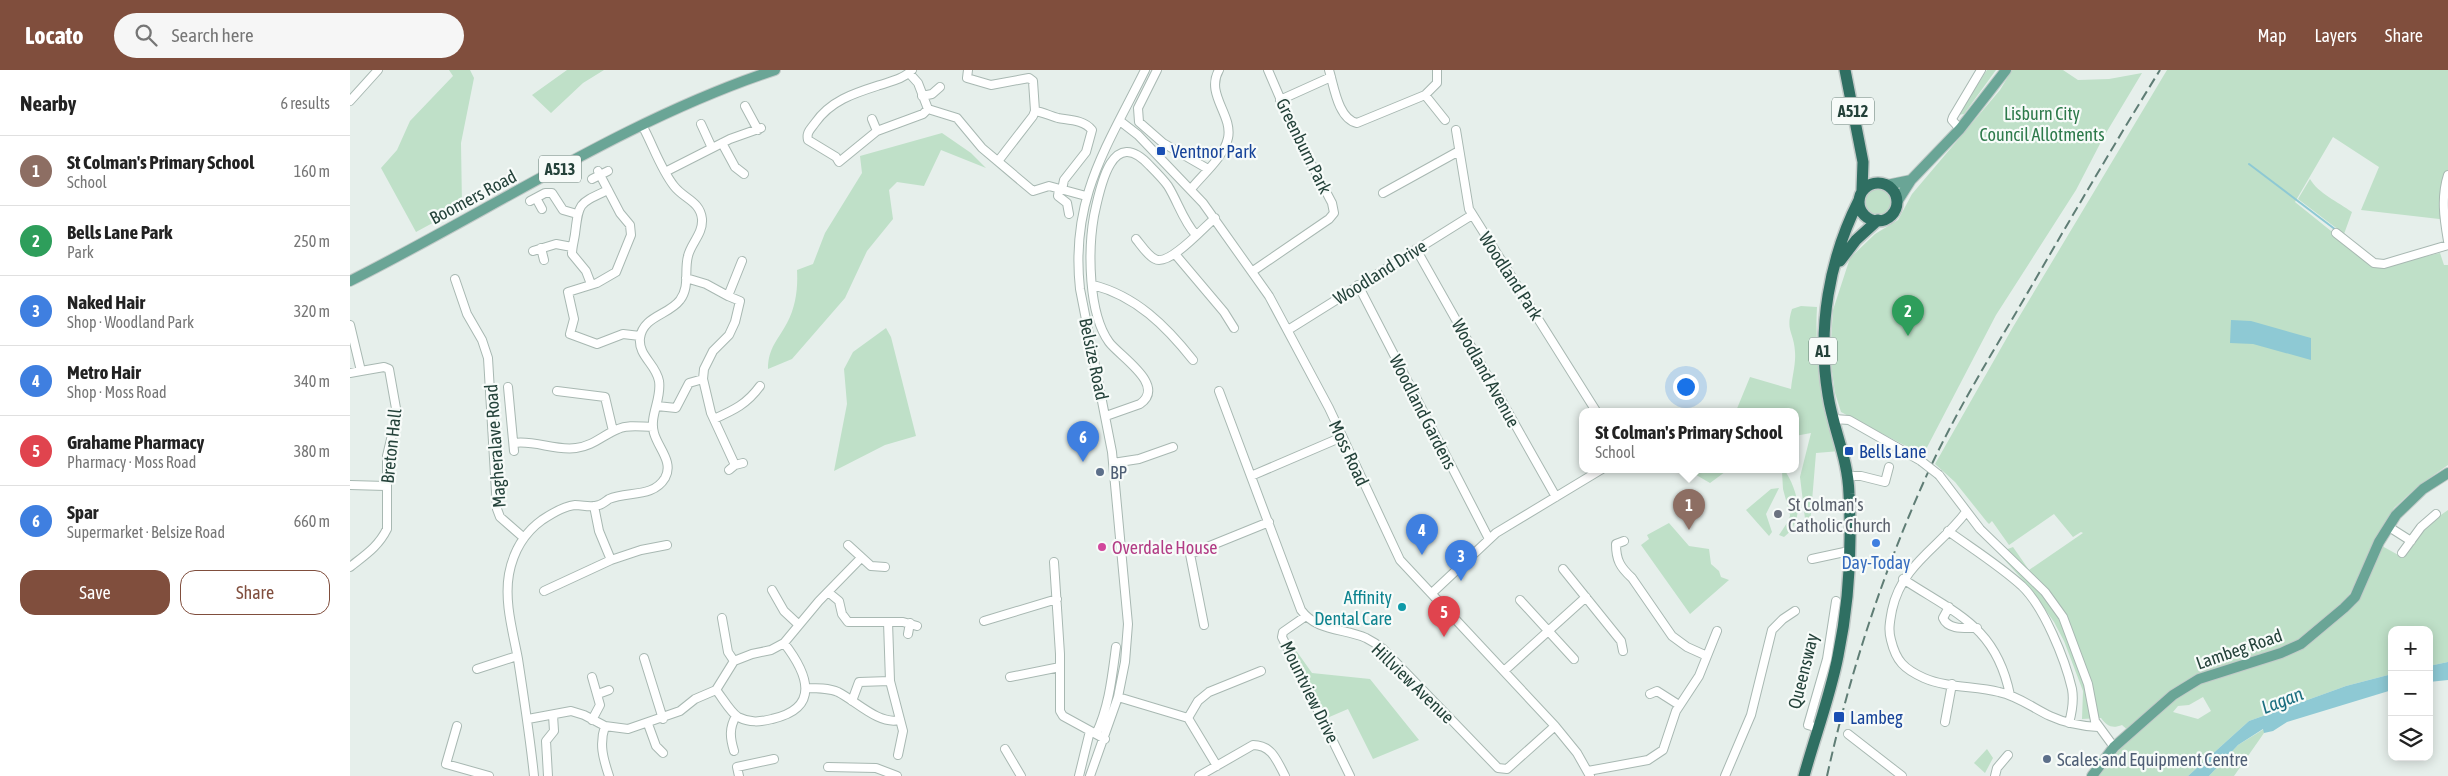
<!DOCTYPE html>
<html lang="en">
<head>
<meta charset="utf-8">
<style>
	:root { --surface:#fff; --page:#f6f6f6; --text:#222; --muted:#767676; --line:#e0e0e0; --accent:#804e3d }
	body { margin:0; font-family:"Asap Condensed",sans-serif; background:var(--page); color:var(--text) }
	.controls { position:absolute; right:15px; bottom:15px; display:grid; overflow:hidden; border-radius:10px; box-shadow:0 2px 12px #0003 }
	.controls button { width:45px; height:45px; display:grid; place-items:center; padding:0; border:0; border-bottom:1px solid var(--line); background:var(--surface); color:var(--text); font:25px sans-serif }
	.you { position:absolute; left:1335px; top:316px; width:18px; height:18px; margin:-12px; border:4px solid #fff; border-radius:50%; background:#1a73e8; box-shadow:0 0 0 8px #1a73e833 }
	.badge { display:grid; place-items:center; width:32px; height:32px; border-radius:50%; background:var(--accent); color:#fff; font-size:16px; font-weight:700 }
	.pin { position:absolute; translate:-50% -41px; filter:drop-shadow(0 1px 2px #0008) }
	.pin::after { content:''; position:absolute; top:26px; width:18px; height:15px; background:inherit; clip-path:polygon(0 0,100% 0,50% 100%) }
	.popup { position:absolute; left:1229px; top:338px; width:220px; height:65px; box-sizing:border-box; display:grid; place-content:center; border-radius:10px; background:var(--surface); filter:drop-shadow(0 1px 4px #0005); font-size:16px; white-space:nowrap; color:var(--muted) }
	.popup b { font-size:19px; color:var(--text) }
	.popup::after { content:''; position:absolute; left:50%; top:100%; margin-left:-10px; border:10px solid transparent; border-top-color:var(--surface) }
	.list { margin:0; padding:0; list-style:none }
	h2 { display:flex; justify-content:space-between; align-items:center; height:65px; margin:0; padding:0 20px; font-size:21px }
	h2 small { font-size:16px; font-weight:400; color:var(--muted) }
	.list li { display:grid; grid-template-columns:32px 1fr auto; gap:15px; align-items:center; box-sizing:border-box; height:70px; padding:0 20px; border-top:1px solid var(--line) }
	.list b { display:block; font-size:19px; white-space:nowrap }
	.list p { margin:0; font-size:16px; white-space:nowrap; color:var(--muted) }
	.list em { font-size:16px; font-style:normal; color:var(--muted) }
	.actions { display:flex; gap:10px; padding:15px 20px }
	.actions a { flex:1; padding:11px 0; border:1px solid var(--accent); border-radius:15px; text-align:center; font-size:18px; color:var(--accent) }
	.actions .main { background:var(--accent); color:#fff }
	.icon { flex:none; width:28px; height:28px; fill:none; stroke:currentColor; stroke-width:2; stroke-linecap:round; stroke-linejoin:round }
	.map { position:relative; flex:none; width:2098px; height:706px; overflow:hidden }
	header { display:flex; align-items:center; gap:30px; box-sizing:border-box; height:70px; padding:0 25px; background:var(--accent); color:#fff }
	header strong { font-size:24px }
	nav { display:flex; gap:28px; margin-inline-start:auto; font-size:18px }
	.search { width:350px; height:45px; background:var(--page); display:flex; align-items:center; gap:12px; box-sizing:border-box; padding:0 18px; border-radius:28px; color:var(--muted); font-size:19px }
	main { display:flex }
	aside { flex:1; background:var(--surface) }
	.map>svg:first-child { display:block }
	.green { fill:#bfe0c8; fill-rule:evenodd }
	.water { fill:#8ec9d4 }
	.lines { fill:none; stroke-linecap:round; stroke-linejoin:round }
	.stream { stroke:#8ec9d4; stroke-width:2 }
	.minor-casing { stroke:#a8b8b2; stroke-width:10 }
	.major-casing { stroke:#c2cac8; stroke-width:12 }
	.highway-casing { stroke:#c2cac8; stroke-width:14 }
	.minor { stroke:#fff; stroke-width:8 }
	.major { stroke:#6aa596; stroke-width:10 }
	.highway { stroke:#2f6f62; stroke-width:11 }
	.rail { stroke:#5f7d75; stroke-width:2; stroke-dasharray:10 5; stroke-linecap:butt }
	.minor-bridge-casing { stroke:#a8b8b2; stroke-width:10; stroke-linecap:butt }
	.minor-bridge { stroke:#fff; stroke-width:8 }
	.transit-dot { fill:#1a4fb4; stroke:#f7fbf9; stroke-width:2 }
	.service-dot { fill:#5c6f8a; stroke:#f7fbf9; stroke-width:2 }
	.worship-dot { fill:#6b7280; stroke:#f7fbf9; stroke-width:2 }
	.shop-dot { fill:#3f7fe0; stroke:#f7fbf9; stroke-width:2 }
	.hotel-dot { fill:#d1479c; stroke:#f7fbf9; stroke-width:2 }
	.culture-dot { fill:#0f9aa8; stroke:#f7fbf9; stroke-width:2 }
	.labels { text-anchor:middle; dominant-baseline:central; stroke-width:4.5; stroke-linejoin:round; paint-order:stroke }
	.shield { fill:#f7fbf9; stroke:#637a73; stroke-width:1 }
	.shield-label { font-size:16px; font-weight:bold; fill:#24423a }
	.park-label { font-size:18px; fill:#2d7a4b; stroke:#f7fbf9 }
	.street-label { font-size:18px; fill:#24423a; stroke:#f7fbf9 }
	.transit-label { font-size:18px; fill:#164399; stroke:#f7fbf9; text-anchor:start }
	.service-label { font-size:18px; fill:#4e5e75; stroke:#f7fbf9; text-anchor:start }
	.worship-label { font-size:18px; fill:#5b616d; stroke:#f7fbf9; text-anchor:start }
	.hotel-label { font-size:18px; fill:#b23c85; stroke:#f7fbf9; text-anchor:start }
	.shop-label { font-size:18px; fill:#366cbe; stroke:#f7fbf9 }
	.culture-label { font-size:18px; fill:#0d838f; stroke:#f7fbf9; text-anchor:end }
	.water-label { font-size:19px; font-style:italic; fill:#1c6f80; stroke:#f7fbf9 }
</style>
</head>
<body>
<header>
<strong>Locato</strong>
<div class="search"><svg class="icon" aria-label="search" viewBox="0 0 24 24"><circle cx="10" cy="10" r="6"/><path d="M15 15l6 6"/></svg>Search here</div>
<nav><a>Map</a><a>Layers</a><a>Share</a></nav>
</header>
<main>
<aside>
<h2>Nearby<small>6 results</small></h2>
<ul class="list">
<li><span class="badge" style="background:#8d6e63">1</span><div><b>St Colman's Primary School</b><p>School</p></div><em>160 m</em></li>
<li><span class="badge" style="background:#2e9e5b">2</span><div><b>Bells Lane Park</b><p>Park</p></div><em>250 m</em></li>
<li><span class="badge" style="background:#3f7fe0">3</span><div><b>Naked Hair</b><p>Shop · Woodland Park</p></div><em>320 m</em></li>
<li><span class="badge" style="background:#3f7fe0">4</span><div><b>Metro Hair</b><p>Shop · Moss Road</p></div><em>340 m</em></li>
<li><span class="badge" style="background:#e0444e">5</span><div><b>Grahame Pharmacy</b><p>Pharmacy · Moss Road</p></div><em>380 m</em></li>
<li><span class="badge" style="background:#3f7fe0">6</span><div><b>Spar</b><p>Supermarket · Belsize Road</p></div><em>660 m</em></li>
</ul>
<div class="actions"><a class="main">Save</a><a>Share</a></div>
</aside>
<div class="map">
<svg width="2098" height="706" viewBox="0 0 2098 706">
	<rect width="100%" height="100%" fill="#e6efeb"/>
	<path class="green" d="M99 0H120L124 8 111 73 112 137 66 162 31 98 47 80 60 51 103 6Z
		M217 0H254L233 13 201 43 182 25Z
		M1637 0H1646L1614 44 1608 45Z
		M1662 0H1713L1728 10 1759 9 1792 3 1753 68 1726 120 1646 245 1573 385 1491 342 1485 323 1480 287 1483 240 1500 188 1525 164 1548 150 1562 124 1650 20Z
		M1817 0H2098V150L2011 140 2029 97 1983 67 1945 132 2022 194 2034 196 2090 183 2094 195H2098V395L2067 417 2044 438 1994 535 2007 530 2032 476 2052 487 2078 454 2098 440V592L2079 596V560H2042V604L1996 616 1899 651 1838 706H1748L1782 664 1772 655C1762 659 1757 656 1751 648L1732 649 1733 621 1714 571 1704 552 1681 519 1650 485 1655 480 1663 477 1679 500 1733 463 1731 462 1723 467 1704 444 1659 475 1642 451 1639 454 1637 452 1605 412 1585 394 1663 257ZM1853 627 1861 641 1848 649 1823 642 1828 636 1839 635Z
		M592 63 621 83 636 98 591 80 574 116 547 112 539 120 543 149 517 181 495 228 442 289 418 299C418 278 428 270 437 253 446 236 448 218 447 200L463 194 475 163 512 103 510 86Z
		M1960 109C1968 123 1988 132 2002 142L1994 164 1948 129Z
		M1515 132a13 13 0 1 1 26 0a13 13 0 1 1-26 0Z
		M1451 236 1467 237C1464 288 1474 333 1490 381L1466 383 1460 455 1456 457 1450 407 1461 363 1445 366V341H1386L1400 307 1441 319C1442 307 1446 294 1445 282 1444 262 1435 261 1442 239Z
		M536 258 541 267 566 366 535 375 484 401 497 334 494 299 503 282Z
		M1336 399H1379L1360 413Z
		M1429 399H1434C1447 419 1457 449 1434 467L1429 465 1439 450 1440 445 1433 419 1432 402Z
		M1429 418 1416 444 1422 462 1419 466 1396 440 1421 419Z
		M1319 453 1339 476 1359 479 1361 494 1369 501 1371 507 1379 510 1340 544 1291 475 1299 469 1297 465Z
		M942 579H945L962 603 1020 609 1069 670 1023 689 998 639 977 648Z
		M1914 659V663L1884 706H1859L1888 675Z
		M1637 679 1643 688 1635 703 1624 693Z"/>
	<path class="water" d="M1881 250 1901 251 1961 268V290L1903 274 1880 273Z
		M2098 592V610L2079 612V596Z
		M2042 604V620L1937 652 1923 661 1914 663 1913 659 1888 675 1859 706H1838L1899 651 1996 616Z"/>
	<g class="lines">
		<path class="stream" d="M1899 94 1986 160"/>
		<defs>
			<path id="minor" d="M562 0C553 9 542 11 530 15 505 23 481 30 465 53 461 59 456 62 458 70L486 87 489 92 527 61 573 44 578 39
				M618 0 617 8 641 15 679 8 683 11 685 41 683 46 649 90
				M807 0 788 38 789 52 813 73 858 99
				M979 0C984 16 988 49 1007 53L1075 25 1087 13V0
				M559 3 568 13 578 39 607 48 632 78 683 121 699 116 736 126
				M1075 25 1095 50
				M572 26 582 24 590 17
				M930 30 981 7
				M0 31 28 0
				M395 36 408 60
				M685 41C693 42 700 46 708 48 720 50 734 50 742 60L736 82 714 110 712 120
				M522 49 527 61
				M770 51 788 65 853 133 919 226 979 338 1050 490 1205 656 1227 683 1240 706
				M351 54 362 78
				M1610 59 1602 50 1603 47 1631 0
				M1106 60 1119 139 1246 341
				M372 73 385 97 394 104
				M248 101 270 143 280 155 281 165 266 202 247 213 218 222 224 249 220 264 247 274 273 264 290 266
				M315 102 380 69 411 58
				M2098 105C2091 127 2094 148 2098 171
				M242 109 258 101
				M709 119 708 126 717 133 719 144
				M841 119C853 104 874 87 878 68 883 45 855 24 869 0
				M1033 123 1109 81
				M186 128 192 139
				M180 131 195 123H202L213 140 227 144
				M1986 163 2024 193 2034 194 2098 175
				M786 169C791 175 798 186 805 189 819 197 854 157 865 148
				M191 178 194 190
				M1066 179 1206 427
				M183 181 206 174 222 177
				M825 184 874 242 884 258
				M903 201 979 149 984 143 982 133 945 63 918 0
				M336 208 356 214 378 226 392 191
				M105 209 117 244 132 270 138 288 147 439 150 447 174 468
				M241 214 236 201 222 184C222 177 224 171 225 164 229 132 228 134 258 120
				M743 215C786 226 816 256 843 290
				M1008 215 1139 469
				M378 226 390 231 385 252 379 265 363 281 354 299 353 309 361 343 385 395
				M0 255 11 301 0 303
				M938 260 1122 145
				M158 317 164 381
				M207 321 255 327 263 361
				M869 321 951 540C967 562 994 558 1016 568 1022 571 1028 575 1033 579L1148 698 1157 699 1205 656
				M307 336 326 338 339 313 353 309
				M756 346 790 334C817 315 769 286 759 272 738 243 738 180 744 146 750 117 762 54 800 96 806 102 813 109 818 116 828 132 833 151 846 165
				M364 349C384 340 397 334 410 316
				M1484 349 1499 350 1571 391
				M164 373C185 370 205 381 226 378 243 376 253 365 268 359 279 354 291 357 303 357
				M763 393 789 389 823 377
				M379 400 385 395 393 393
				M1589 405 1630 459 1695 522 1713 547 1738 614 1745 651 1764 677
				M901 406 992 367
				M1498 406H1511L1535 412 1539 397
				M0 415 36 416
				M244 436 249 461 261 490
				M1616 442C1590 477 1552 494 1542 540 1540 551 1538 560 1541 570 1546 591 1554 599 1574 608 1597 618 1625 616 1649 622 1668 626 1683 638 1700 646 1715 653 1731 656 1748 657
				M2039 457 2061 471
				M1598 461C1623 479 1650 496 1672 516 1694 537 1715 589 1722 619 1724 630 1722 642 1719 653
				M1274 471 1266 474C1266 490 1270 497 1282 508L1322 566 1337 577 1357 586
				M498 475 521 496 535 497
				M2052 483 2071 457 2086 444
				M1462 489 1499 481
				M704 492 710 584V641L713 646 755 669
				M0 497C15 485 28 477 37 459V386L47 344 39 299 34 297 11 301
				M1213 499 1271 571 1273 581
				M1553 509C1606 544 1646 556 1660 625
				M422 520 434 541 449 555
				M194 521 261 490 291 480 317 475
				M478 522 489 531 492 544 498 552H553L567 556
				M1082 523 1146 463 1252 399
				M1170 530 1224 589
				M1599 537 1593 548C1598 560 1615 558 1627 558
				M956 546 933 562 932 567 1000 706
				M372 548 378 582 384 591
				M634 551 707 529
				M538 552 540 611 553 661 548 685
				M854 555 840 484 919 452
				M558 564 560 553
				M294 588 313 649
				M127 599 167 586
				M1154 601 1236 527
				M242 607 250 635 242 650
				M660 607 710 597
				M456 618C467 618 479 618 488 622 506 631 529 655 549 650
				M366 620C372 627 380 642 388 647 400 653 410 652 422 649 471 638 458 604 434 573
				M248 624 259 620
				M1300 624 1307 621 1329 635
				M768 627 838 648 867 696
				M502 631 509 612 540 611
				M838 648 848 631 859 622 911 601
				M178 649 221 641 234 645 255 656 278 659 330 641 345 629 366 620 384 591 402 584 421 580 434 573 469 531 511 488
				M1595 652 1602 614
				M298 654 306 676 313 683
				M107 656 96 694 139 706
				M255 656C249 674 253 688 259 706
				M1468 658 1458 655 1477 589 1486 531
				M746 664C759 637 762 607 766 577
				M1498 664 1552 706
				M655 679 671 706
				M384 681C380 668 379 658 386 646
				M478 697 526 698 547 706
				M1238 701 1298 690 1313 680 1326 641 1349 606 1367 561
				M184 706C180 667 174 628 168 589 163 562 154 532 159 504 163 483 174 463 192 450 201 444 214 436 225 435 234 435 240 438 249 435 253 434 256 431 259 429 278 421 303 428 315 408 324 392 308 378 304 363 299 346 312 329 309 311 306 294 288 286 290 268 293 246 319 245 330 230 340 217 334 201 338 186 341 173 353 164 352 149 350 131 334 129 324 116 310 98 303 75 292 55
				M198 706 196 671 204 661 203 645
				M389 706 387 697 424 689
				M729 706 740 661
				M740 706 768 627 775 592 778 554 762 382 730 219C720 128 757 77 795 0
				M849 706 903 675C922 675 927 691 935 706
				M1375 706 1401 645 1422 560 1433 549 1445 541
				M1645 706 1647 698 1658 685"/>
			<path id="major" d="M1537 115 1561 110
				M1547 132 1561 110 1610 59 1656 0
				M0 211C140 141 276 49 425 0
				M1742 706 1764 677 1823 625 1849 609 1931 583 1951 574 1994 538 2005 527 2029 472 2046 445 2073 419 2098 403"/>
			<path id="highway" d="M1495 0 1513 92 1512 120
				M1509 132a19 19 0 1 1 38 0a19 19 0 1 1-38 0Z
				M1490 191 1506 170 1528 150
				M1454 706C1465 666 1480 627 1488 586 1499 533 1502 478 1499 424 1498 388 1483 359 1478 325 1467 259 1479 189 1509 130"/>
		</defs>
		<use href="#minor" class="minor-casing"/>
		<use href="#major" class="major-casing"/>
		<use href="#highway" class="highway-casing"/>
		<use href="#minor" class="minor"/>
		<use href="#major" class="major"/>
		<use href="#highway" class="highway"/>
		<path class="rail" d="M1477 706C1499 607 1530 511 1571 418 1598 356 1633 298 1667 241 1714 160 1761 79 1810 0"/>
		<defs>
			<path id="minor-bridge" d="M1571 391 1589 405"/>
		</defs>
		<use href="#minor-bridge" class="minor-bridge-casing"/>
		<use href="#minor-bridge" class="minor-bridge"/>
	</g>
	<g class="transit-dot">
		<rect x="806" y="76" width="10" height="10" rx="2.5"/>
		<rect x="1494" y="376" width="10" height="10" rx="2.5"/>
		<rect x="1483" y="641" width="12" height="12" rx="2.5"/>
	</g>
	<g class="service-dot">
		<circle cx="750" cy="402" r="5"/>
		<circle cx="1697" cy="689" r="5"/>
	</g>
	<circle class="worship-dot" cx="1428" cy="444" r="5"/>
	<circle class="shop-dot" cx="1526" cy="473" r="5"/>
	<circle class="hotel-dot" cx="752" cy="477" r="5"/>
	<circle class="culture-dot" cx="1052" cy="537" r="5"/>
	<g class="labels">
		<g class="shield">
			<rect x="1482" y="27.5" width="42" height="27" rx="4"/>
			<rect x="189" y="85.5" width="42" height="27" rx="4"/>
			<rect x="1459" y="267.5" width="28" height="27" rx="4"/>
		</g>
		<g class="shield-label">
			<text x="1503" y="41">A512</text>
			<text x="210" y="99">A513</text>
			<text x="1473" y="281">A1</text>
		</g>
		<g class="park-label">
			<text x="1692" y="43">Lisburn City<tspan x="1692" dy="21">Council Allotments</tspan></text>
		</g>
		<g class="street-label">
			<text transform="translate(954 76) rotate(64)">Greenburn Park</text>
			<text transform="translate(123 127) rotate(-28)">Boomers Road</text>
			<text transform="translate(1030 202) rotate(-32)">Woodland Drive</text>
			<text transform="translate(1161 206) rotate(57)">Woodland Park</text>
			<text transform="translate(744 289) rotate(78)">Belsize Road</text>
			<text transform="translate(1136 303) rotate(61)">Woodland Avenue</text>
			<text transform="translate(1073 342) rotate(63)">Woodland Gardens</text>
			<text transform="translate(41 376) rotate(-84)">Breton Hall</text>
			<text transform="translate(145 376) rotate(-94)">Magheralave Road</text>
			<text transform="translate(999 383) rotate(65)">Moss Road</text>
			<text transform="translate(1889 579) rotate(-19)">Lambeg Road</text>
			<text transform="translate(1453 601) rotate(-76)">Queensway</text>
			<text transform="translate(1063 613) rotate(44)">Hillview Avenue</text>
			<text transform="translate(960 622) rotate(64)">Mountview Drive</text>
		</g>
		<g class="transit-label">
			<text x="821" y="81">Ventnor Park</text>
			<text x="1509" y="381">Bells Lane</text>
			<text x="1500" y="647">Lambeg</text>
		</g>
		<g class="service-label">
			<text x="760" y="402">BP</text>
			<text x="1707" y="689">Scales and Equipment Centre</text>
		</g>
		<g class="worship-label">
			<text x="1438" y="434">St Colman's<tspan x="1438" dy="21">Catholic Church</tspan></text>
		</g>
		<g class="hotel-label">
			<text x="762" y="477">Overdale House</text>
		</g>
		<g class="shop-label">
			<text x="1526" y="492">Day-Today</text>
		</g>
		<g class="culture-label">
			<text x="1042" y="527">Affinity<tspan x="1042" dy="21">Dental Care</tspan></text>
		</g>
		<g class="water-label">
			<text transform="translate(1932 630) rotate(-21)">Lagan</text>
		</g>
	</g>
</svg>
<div class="controls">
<button>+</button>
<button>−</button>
<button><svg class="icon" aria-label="layers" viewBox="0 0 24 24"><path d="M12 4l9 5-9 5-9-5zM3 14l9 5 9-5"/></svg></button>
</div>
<div class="you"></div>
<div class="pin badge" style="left:1339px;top:460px;background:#8d6e63">1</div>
<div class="popup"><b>St Colman's Primary School</b>School</div>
<div class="pin badge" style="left:1558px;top:266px;background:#2e9e5b">2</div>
<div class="pin badge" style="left:1111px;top:511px;background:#3f7fe0">3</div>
<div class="pin badge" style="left:1072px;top:485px;background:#3f7fe0">4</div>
<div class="pin badge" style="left:1094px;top:567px;background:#e0444e">5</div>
<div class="pin badge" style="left:733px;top:392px;background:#3f7fe0">6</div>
</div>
</main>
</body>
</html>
